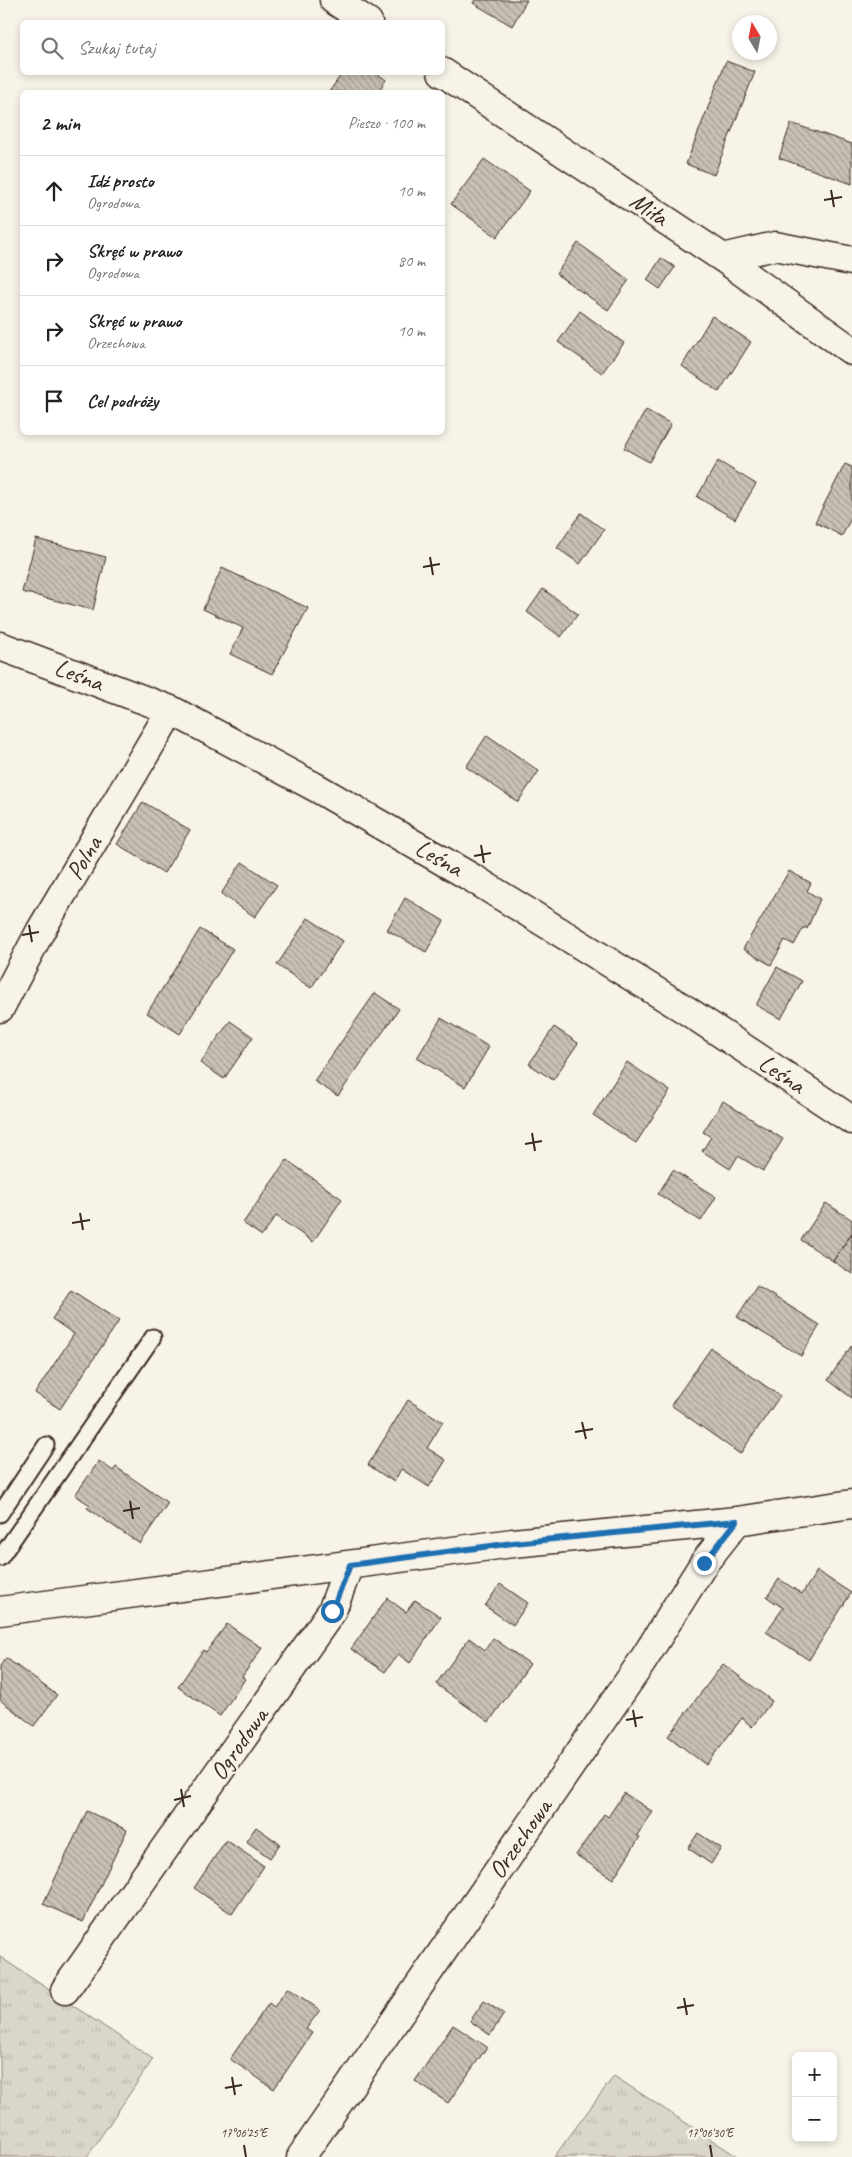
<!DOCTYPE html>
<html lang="pl">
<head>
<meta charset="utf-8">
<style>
	:root { --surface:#fff; --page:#f6f6f6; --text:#222; --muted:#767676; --line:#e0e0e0 }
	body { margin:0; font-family:Caveat,sans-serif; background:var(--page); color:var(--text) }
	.controls { position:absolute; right:15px; bottom:15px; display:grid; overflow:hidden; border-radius:8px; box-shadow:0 2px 8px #0003 }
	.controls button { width:45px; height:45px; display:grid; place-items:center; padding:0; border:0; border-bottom:1px solid var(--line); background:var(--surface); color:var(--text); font:25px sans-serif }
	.compass { position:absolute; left:732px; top:15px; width:45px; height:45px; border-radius:50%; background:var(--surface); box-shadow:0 2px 8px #0003; rotate:350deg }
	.stop { position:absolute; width:15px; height:15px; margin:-11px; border:4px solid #1f6fb2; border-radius:50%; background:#fff }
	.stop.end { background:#1f6fb2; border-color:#fff; box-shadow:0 1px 5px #0008 }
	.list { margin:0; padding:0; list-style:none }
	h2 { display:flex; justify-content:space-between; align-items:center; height:65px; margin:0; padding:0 20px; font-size:21px }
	h2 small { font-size:16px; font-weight:400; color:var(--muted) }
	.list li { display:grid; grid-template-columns:32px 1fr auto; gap:15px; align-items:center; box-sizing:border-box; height:70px; padding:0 20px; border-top:1px solid var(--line) }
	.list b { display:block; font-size:19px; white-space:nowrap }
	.list p { margin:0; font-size:16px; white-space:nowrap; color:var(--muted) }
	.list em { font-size:16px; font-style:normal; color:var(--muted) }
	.icon { flex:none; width:28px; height:28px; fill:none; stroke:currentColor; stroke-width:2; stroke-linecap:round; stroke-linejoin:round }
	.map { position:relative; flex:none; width:852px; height:2157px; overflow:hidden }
	.search { position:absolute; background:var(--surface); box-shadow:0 2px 8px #0003; left:20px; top:20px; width:425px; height:55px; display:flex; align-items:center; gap:12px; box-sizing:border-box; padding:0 18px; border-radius:8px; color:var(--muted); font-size:19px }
	.panel { position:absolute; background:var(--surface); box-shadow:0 2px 8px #0003; left:20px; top:90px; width:425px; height:345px; border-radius:8px }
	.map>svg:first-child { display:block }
	.grass { fill:url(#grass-tufts); stroke:#8b8074 }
	.building { fill:url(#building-back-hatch); stroke:#3b2a1e }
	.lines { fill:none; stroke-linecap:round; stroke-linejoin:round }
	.lane-casing { stroke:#3b2a1e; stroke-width:19 }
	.street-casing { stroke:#3b2a1e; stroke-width:31 }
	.lane { stroke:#f7f3e8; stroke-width:15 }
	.street { stroke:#f7f3e8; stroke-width:28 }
	.route { stroke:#1f6fb2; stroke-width:6 }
	.ticks { fill:none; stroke:#3b2a1e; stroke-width:2 }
	.labels { text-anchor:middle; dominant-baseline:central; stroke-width:5; stroke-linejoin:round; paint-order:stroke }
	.street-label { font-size:25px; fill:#3b2a1e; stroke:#f7f3e8 }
	.ticks-label { font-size:12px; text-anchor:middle; fill:#3b2a1e; stroke:#f7f3e8; stroke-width:5; stroke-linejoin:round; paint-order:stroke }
</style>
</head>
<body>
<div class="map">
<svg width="852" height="2157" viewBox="0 0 852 2157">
	<defs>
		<pattern id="grass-tufts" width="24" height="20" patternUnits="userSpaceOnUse" patternTransform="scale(1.25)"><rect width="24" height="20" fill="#dbd6cb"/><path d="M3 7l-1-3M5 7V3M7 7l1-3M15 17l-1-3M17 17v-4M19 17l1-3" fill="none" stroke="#bdb8ae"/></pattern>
		<pattern id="building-back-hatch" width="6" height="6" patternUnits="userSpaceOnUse" patternTransform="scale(1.25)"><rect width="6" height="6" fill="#c8c1b6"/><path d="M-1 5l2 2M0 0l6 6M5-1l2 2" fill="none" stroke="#a49d93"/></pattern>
	</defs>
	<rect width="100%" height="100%" fill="#f7f3e8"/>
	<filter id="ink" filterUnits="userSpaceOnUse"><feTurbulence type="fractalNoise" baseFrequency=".02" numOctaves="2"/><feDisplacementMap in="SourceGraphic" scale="10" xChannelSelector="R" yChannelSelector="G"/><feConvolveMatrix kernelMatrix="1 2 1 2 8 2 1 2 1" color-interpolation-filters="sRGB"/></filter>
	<g filter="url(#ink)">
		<path class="grass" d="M0 1957 153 2059 87 2157H0Z
			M614 2076 738 2157H554Z"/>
		<path class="building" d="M475 0H527L512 26 473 3Z
			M726 61 755 72 714 175 686 164Z
			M343 72H375L386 80 378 92H329Z
			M791 123 852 144V184L779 158Z
			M484 159 530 191 497 237 451 204Z
			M578 243 629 280 608 310 556 274Z
			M661 258 675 267 660 289 647 280Z
			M580 311 624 343 602 373 558 342Z
			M712 316 751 342 719 392 682 366Z
			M646 410 671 424 649 462 624 448Z
			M718 461 756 484 735 519 697 497Z
			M845 464 852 467V516L842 536 815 522Z
			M581 513 604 530 580 564 557 548Z
			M36 539 106 557 93 610 22 592Z
			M222 568 308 608 272 674 230 654 243 628 203 609Z
			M543 589 578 614 561 637 527 612Z
			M487 735 539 771 518 802 466 767Z
			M143 802 190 830 164 873 117 844Z
			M242 862 277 885 255 917 221 894Z
			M789 871 811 883 807 891 820 899 807 929 804 927 794 945 785 940 771 965 743 949Z
			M405 898 444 921 426 952 387 930Z
			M308 918 343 941 311 988 277 965Z
			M200 929 233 949 180 1034 147 1013Z
			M777 967 802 981 781 1019 756 1005Z
			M375 993 399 1009 338 1096 314 1081Z
			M441 1018 489 1047 465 1087 417 1058Z
			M230 1021 253 1037 224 1079 200 1063Z
			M554 1027 578 1043 553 1080 529 1064Z
			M627 1062 670 1091 636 1143 593 1115Z
			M723 1101 783 1139 763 1171 738 1156 730 1169 702 1151 711 1137 703 1132Z
			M287 1160 342 1199 313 1242 276 1216 262 1236 243 1223Z
			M673 1170 716 1197 701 1221 658 1194Z
			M826 1203 852 1220V1233L833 1261 801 1240Z
			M852 1233V1274L833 1261Z
			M757 1286 820 1325 801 1356 737 1317Z
			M71 1290 119 1321 60 1409 35 1393 74 1334 52 1319Z
			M852 1345V1398L828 1380Z
			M711 1348 780 1396 740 1454 671 1405Z
			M408 1400 443 1422 427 1448 446 1460 429 1487 401 1469 394 1482 368 1465Z
			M99 1461 113 1471 116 1467 168 1503 140 1544 87 1508 90 1505 75 1495Z
			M817 1571 851 1593 809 1660 766 1632 783 1608 767 1597 779 1579 802 1594Z
			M500 1584 528 1603 513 1625 485 1606Z
			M387 1598 406 1612 415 1600 441 1617 410 1663 398 1654 385 1672 351 1649Z
			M227 1624 262 1648 242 1677 245 1679 220 1716 178 1687 203 1650 206 1652Z
			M469 1638 485 1650 493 1638 530 1664 489 1722 436 1684Z
			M6 1658 57 1695 34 1726 0 1700V1666Z
			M723 1664 772 1701 752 1727 742 1718 706 1765 668 1736Z
			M624 1793 653 1812 637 1835 640 1837 613 1879 576 1855 604 1814 608 1817Z
			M87 1811 127 1830 83 1922 43 1904Z
			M256 1827 280 1844 270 1858 246 1841Z
			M698 1833 721 1848 711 1864 688 1848Z
			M226 1840 264 1866 232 1914 194 1888Z
			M288 1988 320 2010 306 2029 312 2033 274 2089 230 2059 269 2003 274 2007Z
			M484 2001 504 2014 490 2035 470 2021Z
			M453 2025 487 2047 448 2103 415 2081Z"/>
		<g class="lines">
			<defs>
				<path id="lane" d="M0 1514 46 1445
					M0 1558 153 1337"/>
				<path id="street" d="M334 0 368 22
					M442 72 723 258 852 351
					M723 258 775 246 852 261
					M0 646 171 710 317 788 474 879 686 1010 852 1120
					M0 1008 41 930 171 710
					M0 1611 513 1543 737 1521 852 1504
					M65 1990 332 1611 349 1565
					M301 2157 642 1662 704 1563 737 1521"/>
			</defs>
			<use href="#lane" class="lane-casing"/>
			<use href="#street" class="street-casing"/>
			<use href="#lane" class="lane"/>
			<use href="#street" class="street"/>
		</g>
	</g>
	<g class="lines" filter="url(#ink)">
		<path class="route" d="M332 1611 350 1565 513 1543 737 1521 704 1563"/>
	</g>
	<path class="ticks" d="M831 190 834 207M824 200 842 197M430 557 433 575M423 567 440 564M481 845 484 863M474 856 491 853M29 925 32 942M22 935 39 932M532 1133 535 1151M525 1144 542 1141M80 1213 83 1230M72 1223 90 1220M582 1422 586 1439M575 1432 593 1429M130 1501 133 1519M123 1511 140 1508M633 1710 636 1727M626 1720 643 1717M181 1789 184 1807M174 1800 191 1796M684 1998 687 2015M677 2008 694 2005M232 2077 235 2095M225 2088 242 2085M244 2145 246 2157M710 2145 712 2157"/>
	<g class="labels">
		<g class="street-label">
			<text transform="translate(649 209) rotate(34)">Miła</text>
			<text transform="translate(79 675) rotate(21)">Leśna</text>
			<text transform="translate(84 858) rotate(-59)">Polna</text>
			<text transform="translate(439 858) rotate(30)">Leśna</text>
			<text transform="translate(782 1074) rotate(34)">Leśna</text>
			<text transform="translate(239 1744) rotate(-55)">Ogrodowa</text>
			<text transform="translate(520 1839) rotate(-55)">Orzechowa</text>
		</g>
	</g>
	<g class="ticks-label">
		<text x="244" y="2137">17°06'25"E</text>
		<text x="710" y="2137">17°06'30"E</text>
	</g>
</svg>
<div class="controls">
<button>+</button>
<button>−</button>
</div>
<svg class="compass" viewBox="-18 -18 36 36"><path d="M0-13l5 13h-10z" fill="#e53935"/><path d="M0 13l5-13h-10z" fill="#767676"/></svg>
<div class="stop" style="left:332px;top:1611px"></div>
<div class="stop end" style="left:704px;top:1563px"></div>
<div class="search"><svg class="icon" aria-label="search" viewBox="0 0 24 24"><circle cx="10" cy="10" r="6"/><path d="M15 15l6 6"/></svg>Szukaj tutaj</div>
<section class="panel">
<h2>2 min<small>Pieszo · 100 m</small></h2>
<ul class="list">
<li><svg class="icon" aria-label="ahead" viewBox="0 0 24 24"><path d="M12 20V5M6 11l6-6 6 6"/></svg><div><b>Idź prosto</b><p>Ogrodowa</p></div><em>10 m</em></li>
<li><svg class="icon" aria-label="right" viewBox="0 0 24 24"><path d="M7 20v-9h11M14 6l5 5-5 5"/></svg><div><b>Skręć w prawo</b><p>Ogrodowa</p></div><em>80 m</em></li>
<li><svg class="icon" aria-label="right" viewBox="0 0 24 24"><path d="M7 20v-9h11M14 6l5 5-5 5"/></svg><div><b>Skręć w prawo</b><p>Orzechowa</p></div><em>10 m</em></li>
<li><svg class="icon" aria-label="arrive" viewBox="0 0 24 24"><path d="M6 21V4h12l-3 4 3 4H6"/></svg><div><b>Cel podróży</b></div></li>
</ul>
</section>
</div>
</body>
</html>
